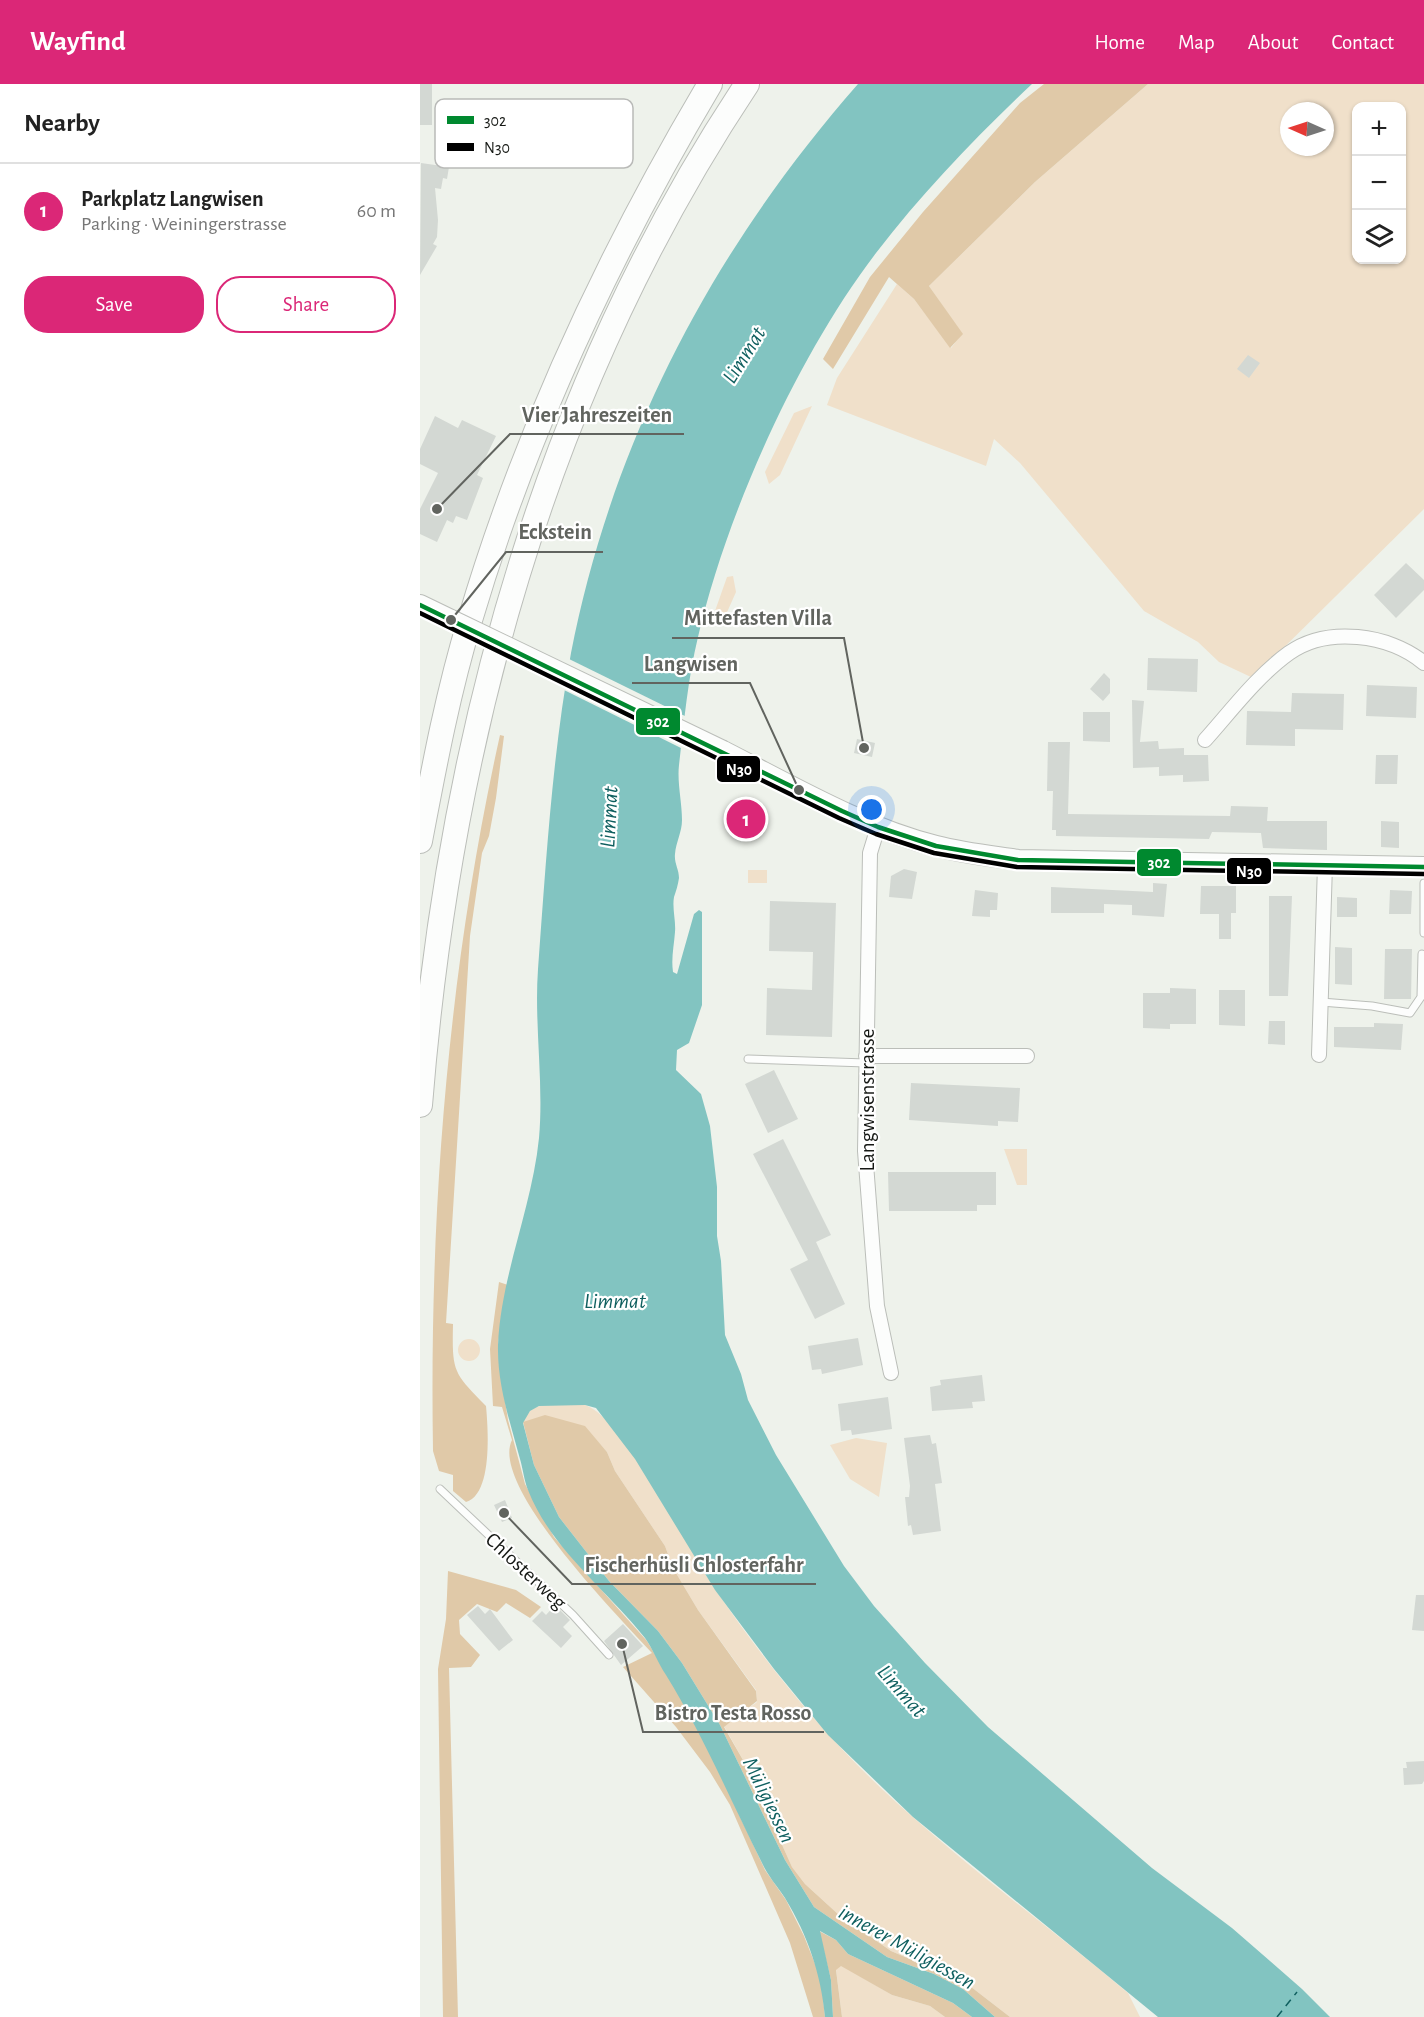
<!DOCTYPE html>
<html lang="en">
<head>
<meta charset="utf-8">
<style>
	:root { --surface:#fff; --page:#f6f6f6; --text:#222; --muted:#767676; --line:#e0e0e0; --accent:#db2777 }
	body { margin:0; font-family:"Alegreya Sans",sans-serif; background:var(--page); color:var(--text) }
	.controls { position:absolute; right:18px; top:18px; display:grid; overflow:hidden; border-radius:12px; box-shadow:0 2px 4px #0004 }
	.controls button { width:54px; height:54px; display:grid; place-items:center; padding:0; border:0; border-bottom:2px solid var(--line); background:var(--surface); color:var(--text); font:30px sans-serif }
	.compass { position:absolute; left:860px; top:18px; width:54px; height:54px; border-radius:50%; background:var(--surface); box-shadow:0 2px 4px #0004; rotate:273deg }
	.you { position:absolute; left:452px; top:726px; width:21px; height:21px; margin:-15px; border:4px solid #fff; border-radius:50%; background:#1a73e8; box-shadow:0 0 0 9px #1a73e833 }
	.badge { display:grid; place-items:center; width:39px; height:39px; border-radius:50%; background:var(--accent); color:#fff; font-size:20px; font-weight:700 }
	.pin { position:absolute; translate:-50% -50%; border:3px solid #fff; box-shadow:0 2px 6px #0006 }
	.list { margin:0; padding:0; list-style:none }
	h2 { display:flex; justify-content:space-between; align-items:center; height:78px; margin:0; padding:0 24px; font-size:26px }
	h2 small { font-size:20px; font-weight:400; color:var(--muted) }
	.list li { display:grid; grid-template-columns:39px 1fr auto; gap:18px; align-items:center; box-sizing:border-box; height:96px; padding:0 24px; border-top:2px solid var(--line) }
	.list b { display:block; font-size:22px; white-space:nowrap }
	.list p { margin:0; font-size:20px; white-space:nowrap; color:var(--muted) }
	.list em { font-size:20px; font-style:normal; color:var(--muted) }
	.actions { display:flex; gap:12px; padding:18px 24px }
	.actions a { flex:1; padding:14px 0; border:2px solid var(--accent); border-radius:24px; text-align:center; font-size:21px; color:var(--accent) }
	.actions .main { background:var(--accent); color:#fff }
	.icon { flex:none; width:33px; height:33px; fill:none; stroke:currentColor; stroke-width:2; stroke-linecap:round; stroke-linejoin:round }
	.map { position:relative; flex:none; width:1004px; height:1933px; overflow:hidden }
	header { display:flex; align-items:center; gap:36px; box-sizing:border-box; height:84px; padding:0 30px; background:var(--accent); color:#fff }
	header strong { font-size:28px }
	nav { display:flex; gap:33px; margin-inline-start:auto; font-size:21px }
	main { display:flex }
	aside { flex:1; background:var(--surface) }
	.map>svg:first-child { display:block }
	.green { fill:#f0e0ca; fill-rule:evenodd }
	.forest { fill:#e0c9a8 }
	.water { fill:#82c4c1 }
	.pier { fill:#eef2eb }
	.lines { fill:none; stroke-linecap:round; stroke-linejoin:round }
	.ferry { stroke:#0f5f5f; stroke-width:1.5; stroke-dasharray:8 6; stroke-linecap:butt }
	.building { fill:#d3d8d3 }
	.lane-casing { stroke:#bbbeb9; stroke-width:9 }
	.street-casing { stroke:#bbbeb9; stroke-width:16 }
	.secondary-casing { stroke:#bbbeb9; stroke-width:22 }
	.highway-casing { stroke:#bbbeb9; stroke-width:26 }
	.lane { stroke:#fcfdfc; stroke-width:7 }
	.street { stroke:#fcfdfc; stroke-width:14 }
	.secondary { stroke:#fcfdfc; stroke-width:20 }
	.highway { stroke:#fcfdfc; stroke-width:24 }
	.secondary-bridge-casing { stroke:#bbbeb9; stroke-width:22; stroke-linecap:butt }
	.secondary-bridge { stroke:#fcfdfc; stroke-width:20 }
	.bus-1-casing { stroke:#fff; stroke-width:9 }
	.bus-2-casing { stroke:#fff; stroke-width:9 }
	.bus-1 { stroke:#00892f; stroke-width:4.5 }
	.bus-2 { stroke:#000; stroke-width:4.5 }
	.labels { text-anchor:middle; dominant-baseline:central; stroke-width:4.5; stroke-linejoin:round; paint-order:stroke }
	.street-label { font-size:21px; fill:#151814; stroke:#fff }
	.water-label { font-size:22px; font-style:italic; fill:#0f5f5f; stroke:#fff }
	.key { fill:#fff; stroke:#b9bab8; stroke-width:1.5 }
	.key-label { font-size:16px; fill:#151814 }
	.leader { fill:none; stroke:#61645f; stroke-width:2 }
	.callout-dot { fill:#61645f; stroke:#fff; stroke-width:2 }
	.callout-label { font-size:22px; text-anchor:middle; font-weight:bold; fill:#61645f; stroke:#fff; stroke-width:4.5; stroke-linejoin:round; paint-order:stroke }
	.line-badge { stroke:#fff; stroke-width:2 }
	.badge-label { font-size:16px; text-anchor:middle; font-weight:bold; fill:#fff }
</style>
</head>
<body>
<header>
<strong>Wayfind</strong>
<nav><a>Home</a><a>Map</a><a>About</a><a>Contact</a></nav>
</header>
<main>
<aside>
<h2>Nearby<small></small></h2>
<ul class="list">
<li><span class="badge">1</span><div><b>Parkplatz Langwisen</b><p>Parking · Weiningerstrasse</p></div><em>60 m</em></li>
</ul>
<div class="actions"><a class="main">Save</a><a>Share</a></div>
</aside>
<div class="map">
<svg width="1004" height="1933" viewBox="0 0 1004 1933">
	<rect width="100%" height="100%" fill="#eef2eb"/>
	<path class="green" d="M728 0H1004V425L833 594 799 578 778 558 724 527 600 379 574 355 566 382 407 321 417 294 477 200 494 215 531 264 542 250 509 202 615 98ZM936 22H982V176H936ZM869 27H905V63H869Z
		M392 322 360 391 349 400 345 388 374 329Z
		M313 492 316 508 304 535 298 537 295 527 307 493Z
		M328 786H347V799H328Z
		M584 1065H607V1101H597Z
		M38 1266a11 11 0 1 1 22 0a11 11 0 1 1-22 0Z
		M165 1321C205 1334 269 1468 297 1508 345 1578 400 1647 463 1706 540 1778 627 1841 708 1909L720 1933H590L546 1899 471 1867 419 1831 385 1800 372 1783 327 1683 304 1642 337 1618 336 1606 278 1526 253 1484 245 1462 195 1387 187 1368 164 1342 103 1338C111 1314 144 1320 165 1321Z
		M436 1354 467 1359 459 1413 430 1395 410 1361Z
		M421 1881 472 1911 510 1922 525 1933H422L416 1885Z"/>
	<path class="forest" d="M624 0H728L615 98 509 202 543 250 530 264 494 215 469 193 413 285 403 275 450 193 503 128 600 19Z
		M80 651 84 652 76 714 69 752 62 769 50 852 26 1239 33 1240C32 1288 33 1288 66 1322 68 1344 73 1410 46 1418L33 1407V1391L19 1387 13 1367C9 1127 28 885 80 651Z
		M79 1198 88 1201 78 1259 79 1278 88 1336 105 1400 134 1453 227 1557 276 1639 345 1786 366 1816 384 1852 401 1895 405 1933H393L370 1859 310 1721 290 1688 256 1643 203 1583 232 1569C201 1535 69 1402 92 1356L82 1323 73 1322 70 1265Z
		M125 1331 165 1342 187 1368 195 1387 245 1462 253 1484 278 1526 336 1607 337 1617 304 1643 327 1683 372 1783 385 1800 419 1831 471 1867 546 1899 590 1933H575L543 1905 514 1890 467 1873 394 1823 365 1776 300 1641 262 1579 238 1547 189 1497 139 1433 114 1381 103 1338Z
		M28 1487 96 1506 121 1523 110 1534 86 1519 77 1528 57 1520 39 1536 40 1550 60 1571 51 1583 29 1584 38 1933H23L18 1585 26 1535Z
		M399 1847 416 1856 428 1870 533 1919 552 1933H525L510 1922 472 1911 421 1882 416 1886 422 1933H413L411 1896Z"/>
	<path class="water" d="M438 0H612C556 53 503 108 456 169 378 271 307 428 278 553 268 594 264 638 259 681 257 699 262 718 262 736 262 748 256 758 255 770 254 779 259 785 259 794 258 801 256 807 254 813 252 824 256 837 255 848 254 862 251 874 253 888L257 890 274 830 279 826 282 828V921L269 959 257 966 256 986 281 1010 290 1042 297 1103V1152L301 1177 305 1251 321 1290 328 1316 356 1371 424 1482 454 1522 505 1579 568 1643 732 1784 812 1844 882 1905 910 1933H738L493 1733 408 1651 354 1585 295 1506 215 1375 176 1324 165 1321 119 1322 110 1327 103 1339 114 1381 139 1433 189 1497 238 1547 262 1579 300 1641 365 1776 394 1823 467 1873 514 1890 543 1905 575 1933H552L533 1919 428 1870 416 1856 400 1847 411 1896 413 1933H405C401 1890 388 1852 365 1814 357 1802 348 1792 342 1779 310 1715 283 1651 246 1591 238 1579 233 1565 225 1554 186 1505 131 1465 108 1406 104 1396 103 1385 100 1375 90 1338 77 1300 78 1261 81 1191 112 1124 119 1054 124 998 114 941 118 885 126 779 132 673 151 569 193 354 294 164 438 0Z"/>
	<path class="pier" d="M147 574 269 634 265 666 144 606Z"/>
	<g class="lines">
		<path class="ferry" d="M857 1933 877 1908"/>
	</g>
	<path class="building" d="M0 0H12V41H0Z
		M1 79 29 83 27 95 23 94 21 105 15 104 18 136 17 153 13 160 17 162 0 191Z
		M828 271 840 279 829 294 817 285Z
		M15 332 38 344 42 336 76 352 57 391 63 394 47 436 36 432 33 439 27 436 17 458 0 450V425L18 389 0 380V365Z
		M986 479 1004 496V506L976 534 954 511Z
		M728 574 778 575 777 608 727 606Z
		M684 589 690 595V609L683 617 670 605Z
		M947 601 997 603 996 634 946 632Z
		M872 609 924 610 923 646 875 645V662L826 661 827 627 871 628Z
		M712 616 724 617 720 658 738 657 739 665 764 664V671H788L789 697 763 698V691L739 692V683L713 684Z
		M663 628H690V658L663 657Z
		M437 655 455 659 452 673 434 669Z
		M628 658H650L648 730 810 732 811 722 848 723 847 737H907V766L843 764 841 749 792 748 789 755 636 752V746H632L633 707H627Z
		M956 671H978L977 700H955Z
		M961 737 979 738V764L961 763Z
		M484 785 497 788 492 815 469 813 471 792Z
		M733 799 747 800 744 833 712 831V821L684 820V829H631V803L733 808Z
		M781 802H816V829H811V855H799V830H780Z
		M555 806 578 809 577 826H570V833L552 832Z
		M970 806 992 807 991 830H969Z
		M849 812H872L868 912H849Z
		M917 813 937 814V833H917Z
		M350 817 416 819 412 953 346 951 347 904 392 906 393 868 349 867Z
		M915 863 932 864V901L915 900Z
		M965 865H992L991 915H964Z
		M750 904 776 905V940H750V945L723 944V909H750Z
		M799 906H825V942L799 941Z
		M849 937H865V961L848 960Z
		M954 939 983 940 981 966 914 963V943H954Z
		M354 986 378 1035 348 1049 325 1000Z
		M491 999 600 1004 598 1038 578 1037V1042L489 1036Z
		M363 1055 411 1151 396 1158 425 1220 395 1235 370 1185 388 1176 333 1070Z
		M468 1088H576V1121H557V1127H469Z
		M438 1254 443 1281 402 1290 401 1285 392 1286 388 1262Z
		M562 1291 565 1317 552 1318 553 1324 512 1327 510 1303 521 1301 520 1296Z
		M468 1313 472 1345 432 1351 431 1346 421 1347 418 1320Z
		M510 1351 512 1360 516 1359 522 1399 515 1400 521 1447 493 1451 491 1441 488 1442 485 1413H489L490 1402 484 1354Z
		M85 1416 92 1434 82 1438 74 1421Z
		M996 1511H1004V1547L992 1546Z
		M135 1521 150 1536 143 1543 152 1552 141 1564 112 1537 122 1527 126 1531Z
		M58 1522 65 1530 70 1525 93 1556 79 1567 47 1531Z
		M203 1540 223 1562 201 1581 184 1557Z
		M1004 1677V1697L1002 1700 984 1701 983 1684H987L986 1678Z"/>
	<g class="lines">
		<defs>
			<path id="lane" d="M1004 799V849
				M901 918 952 922 990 929 1001 913 1002 870
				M328 975 446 979
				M20 1405 153 1531 189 1571"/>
			<path id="street" d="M785 656C811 627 837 592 869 569 907 542 969 550 1004 579
				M458 743 450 769 445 1067 457 1222 471 1289
				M899 971 905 781
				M446 972H607"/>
			<path id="secondary" d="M0 521 31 536
				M303 667C372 702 441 743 516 762 543 769 571 772 598 776L1004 783"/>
			<path id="highway" d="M0 757C14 683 28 608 50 536 106 346 189 170 290 0
				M0 1021C29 659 124 305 327 0"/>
		</defs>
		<use href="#lane" class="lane-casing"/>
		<use href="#street" class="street-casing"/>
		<use href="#secondary" class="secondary-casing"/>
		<use href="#highway" class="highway-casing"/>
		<use href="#lane" class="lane"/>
		<use href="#street" class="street"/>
		<use href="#secondary" class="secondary"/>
		<use href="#highway" class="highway"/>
		<defs>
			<path id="secondary-bridge" d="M31 536 303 667"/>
		</defs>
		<use href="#secondary-bridge" class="secondary-bridge-casing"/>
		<use href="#secondary-bridge" class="secondary-bridge"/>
		<defs>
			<path id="bus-1" d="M0 521 422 727 458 743 516 762 598 776 1004 783"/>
			<path id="bus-2" d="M0 529 419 734 456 750 514 769 597 783 1004 790"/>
		</defs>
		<use href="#bus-1" class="bus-1-casing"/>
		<use href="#bus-2" class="bus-2-casing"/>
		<use href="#bus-1" class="bus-1"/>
		<use href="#bus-2" class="bus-2"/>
	</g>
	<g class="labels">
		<g class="street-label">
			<text transform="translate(447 1016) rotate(-90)">Langwisenstrasse</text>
			<text transform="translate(106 1487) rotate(43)">Chlosterweg</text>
		</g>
		<g class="water-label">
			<text transform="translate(324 271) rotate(-58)">Limmat</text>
			<text transform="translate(189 733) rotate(-87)">Limmat</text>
			<text x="195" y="1217">Limmat</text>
			<text transform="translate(482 1607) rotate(49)">Limmat</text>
			<text transform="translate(349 1716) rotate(64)">Müligiessen</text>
			<text transform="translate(487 1863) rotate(29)">innerer Müligiessen</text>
		</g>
	</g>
	<rect x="15" y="15" width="198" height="69" rx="9" class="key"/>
	<rect x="27" y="32" width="27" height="8" fill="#00892f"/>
	<rect x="27" y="59" width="27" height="8" fill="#000"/>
	<g class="key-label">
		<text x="64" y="42">302</text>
		<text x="64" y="69">N30</text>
	</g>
	<path class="leader" d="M17 425L90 350H264M31 536L86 468H183M444 664L424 554H252M379 706L330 599H212M84 1429L152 1500H396M202 1560L223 1648H404"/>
	<g class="callout-dot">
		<circle cx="17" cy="425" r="6"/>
		<circle cx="31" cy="536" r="6"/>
		<circle cx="444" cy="664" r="6"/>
		<circle cx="379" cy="706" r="6"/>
		<circle cx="84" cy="1429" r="6"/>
		<circle cx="202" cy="1560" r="6"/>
	</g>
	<g class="callout-label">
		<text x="177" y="338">Vier Jahreszeiten</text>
		<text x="135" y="455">Eckstein</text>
		<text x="338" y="541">Mittefasten Villa</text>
		<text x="271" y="587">Langwisen</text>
		<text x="274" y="1488">Fischerhüsli Chlosterfahr</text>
		<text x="313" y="1636">Bistro Testa Rosso</text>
	</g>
	<g class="line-badge">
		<rect x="215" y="623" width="46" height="29" rx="6" fill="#00892f"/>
		<rect x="296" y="671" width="45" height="28" rx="6" fill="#000"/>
		<rect x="716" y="764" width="46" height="29" rx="6" fill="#00892f"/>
		<rect x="806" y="773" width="46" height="28" rx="6" fill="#000"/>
	</g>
	<g class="badge-label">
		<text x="238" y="643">302</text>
		<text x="319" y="691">N30</text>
		<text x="739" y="784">302</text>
		<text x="829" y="793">N30</text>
	</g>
</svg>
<div class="controls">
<button>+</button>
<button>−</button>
<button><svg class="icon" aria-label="layers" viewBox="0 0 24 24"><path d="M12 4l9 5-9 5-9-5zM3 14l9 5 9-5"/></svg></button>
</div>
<svg class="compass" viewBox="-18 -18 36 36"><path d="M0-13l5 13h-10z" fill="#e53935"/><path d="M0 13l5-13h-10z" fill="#767676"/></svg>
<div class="you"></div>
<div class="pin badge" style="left:326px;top:735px">1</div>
</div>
</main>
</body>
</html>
